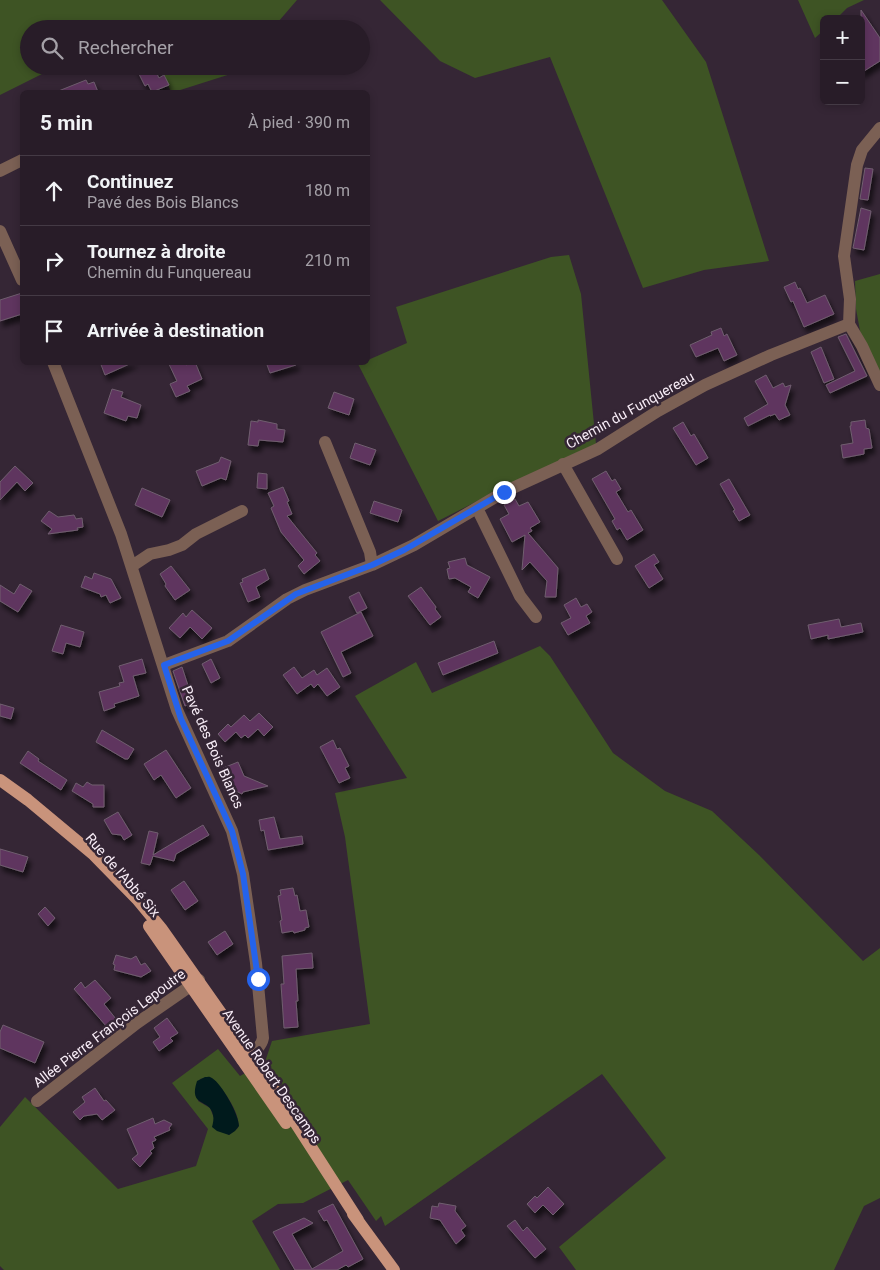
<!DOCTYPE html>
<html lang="fr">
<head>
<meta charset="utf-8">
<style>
	:root { --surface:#281c28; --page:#342934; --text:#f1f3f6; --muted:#a5a1a8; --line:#443a45 }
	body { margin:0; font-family:Roboto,sans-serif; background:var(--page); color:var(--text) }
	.controls { position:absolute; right:15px; top:15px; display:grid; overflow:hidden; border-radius:8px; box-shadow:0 2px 8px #0003 }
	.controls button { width:45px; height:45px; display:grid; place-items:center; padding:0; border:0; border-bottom:1px solid var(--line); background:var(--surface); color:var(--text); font:25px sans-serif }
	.stop { position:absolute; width:15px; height:15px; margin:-11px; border:4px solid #2563eb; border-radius:50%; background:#fff }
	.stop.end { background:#2563eb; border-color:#fff; box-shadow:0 1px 5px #0008 }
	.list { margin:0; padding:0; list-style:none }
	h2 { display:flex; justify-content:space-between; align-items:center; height:65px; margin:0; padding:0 20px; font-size:21px }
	h2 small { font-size:16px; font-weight:400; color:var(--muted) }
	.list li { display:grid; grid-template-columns:32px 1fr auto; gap:15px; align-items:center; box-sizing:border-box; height:70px; padding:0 20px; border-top:1px solid var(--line) }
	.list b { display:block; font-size:19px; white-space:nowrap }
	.list p { margin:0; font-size:16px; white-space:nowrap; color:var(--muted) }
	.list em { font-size:16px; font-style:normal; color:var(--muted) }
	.icon { flex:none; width:28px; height:28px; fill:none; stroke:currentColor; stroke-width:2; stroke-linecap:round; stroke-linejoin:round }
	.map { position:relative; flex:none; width:880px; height:1270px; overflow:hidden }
	.search { position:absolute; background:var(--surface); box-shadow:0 2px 8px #0003; left:20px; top:20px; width:350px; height:55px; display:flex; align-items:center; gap:12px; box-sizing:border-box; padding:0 18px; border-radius:28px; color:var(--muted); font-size:19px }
	.panel { position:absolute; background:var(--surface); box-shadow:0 2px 8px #0003; left:20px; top:90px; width:350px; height:275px; border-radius:8px }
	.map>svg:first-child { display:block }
	.green { fill:#3e5424; fill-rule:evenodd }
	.water { fill:#001a1c }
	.building { fill:#5e345e; stroke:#705e6f; filter:url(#shadow) }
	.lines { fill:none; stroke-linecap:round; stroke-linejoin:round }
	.minor { stroke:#7b6054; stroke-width:12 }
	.major { stroke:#c9937b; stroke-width:12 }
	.route { stroke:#2563eb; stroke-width:6 }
	.labels { text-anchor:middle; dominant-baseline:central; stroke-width:5; stroke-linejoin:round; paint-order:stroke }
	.street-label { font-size:14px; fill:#f8edf7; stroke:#352635 }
</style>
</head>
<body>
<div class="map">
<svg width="880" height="1270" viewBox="0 0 880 1270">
	<defs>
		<filter id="shadow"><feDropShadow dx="3" dy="5.5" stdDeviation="2.5" flood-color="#0009"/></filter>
	</defs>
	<rect width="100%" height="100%" fill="#352635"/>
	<path class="green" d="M0 0H297L272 29H145L143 24 134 29H29V66H58L0 95Z
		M380 0H662L706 62 769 261 704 270 643 288 550 57 475 78 440 61Z
		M798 0H864L847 8 836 19H824V30L815 38Z
		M160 66H241L237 72 174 92H171Z
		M569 255 581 294 596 444 517 481 438 521 358 364 368 362V360L407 343 396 307 551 257Z
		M880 274V376L861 336 856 309 855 281Z
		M540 646 550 656 613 753 665 791 712 811 759 855 863 961 880 948V1198L864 1206 834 1270H576L559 1247 666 1158 602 1074 385 1226 381 1216 376 1221 348 1180 303 1203 278 1204 252 1221 280 1270H4L0 1266V1127L25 1097 118 1189 196 1166 208 1129 172 1083 218 1049 240 1076 265 1062 272 1041 370 1024 345 837 335 793 407 778 355 696 416 662 432 693ZM208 1077C221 1083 242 1115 238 1128L229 1135 214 1118 210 1108 198 1101 200 1079Z"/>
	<path class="water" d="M205 1077C208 1077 209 1076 212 1078 222 1084 239 1115 239 1126L235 1131 229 1135 217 1131 212 1127C213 1123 214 1119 213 1115 210 1098 188 1108 197 1081Z"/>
	<path class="building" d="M861 10 880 38V61L861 73Z
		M135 66H153L159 78 164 75 169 85 152 92 148 84 145 86Z
		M86 80 88 84 94 82 98 92H56Z
		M865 168 873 169 868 200 860 199Z
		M861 208 871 211 864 250 853 248Z
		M795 282 798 289 800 288 807 303 825 295 834 314 804 327 793 301 791 302 784 287Z
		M22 293V314L0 321V300Z
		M721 328 724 336 727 334 737 355 724 361 718 348 696 357 690 345 712 335 711 332Z
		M846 334 867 376 830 393 826 385 855 371 838 337Z
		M821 347 834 379 824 383 811 352Z
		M100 362H134L105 375Z
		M168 362H185L186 365 195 362 202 379 187 386 190 391 176 397 170 384 177 381Z
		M266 362H296V365L270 373Z
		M766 375 773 388 783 383 785 387 791 385 785 405 790 415 779 420 775 414 770 416V415L748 426 744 418 768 404 755 381Z
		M112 389 123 392 121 397 141 405 137 418 128 416 126 421 104 413Z
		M334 392 354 399 349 415 328 408Z
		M258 420 277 424V429L285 430 283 442 259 440 258 446 248 445 251 421 258 422Z
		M865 420 866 428 869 429 872 448 864 449V454L843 458 841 445 853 443 850 426H851V422Z
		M683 422 691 436 694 434 708 458 696 465 673 428Z
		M355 443 376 450 370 465 350 458Z
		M221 457 231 461 226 480 221 478 202 486 196 471 219 462Z
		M15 466 33 483 25 491 17 482 0 500V482Z
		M606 471 612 481 615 479 621 489 616 492 628 512 631 510 643 530 627 540 620 528 617 530 612 521 615 519 592 479Z
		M258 473 267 474V489L257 488Z
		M729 479 750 515 739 521 733 511 735 510 720 484Z
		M283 487 289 501 287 502 292 514 287 516 317 553 315 555 320 561 304 574 298 566 304 560 281 532 271 508 274 506 268 493Z
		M142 488 170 500 162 517 135 505Z
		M515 499 519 506 528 502 540 522 530 528 532 531 528 533 558 568 556 597H545L547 581 530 562 522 570 525 535 512 542 500 519 509 514 504 505Z
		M374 501 402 510 398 522 370 513Z
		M49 511 58 517 74 515 76 519 82 518 83 527 77 528 78 530 48 534 52 529 41 521Z
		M654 554 659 562 654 565 663 579 649 588 635 566Z
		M465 558 467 565 490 577 478 598 468 592 471 587 455 578 449 579 447 569 450 568 448 562Z
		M171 566 190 590 175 600 165 586 166 584 160 574Z
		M265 569 269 579 256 587 260 597 248 602 240 583 243 582 242 579Z
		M94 573 111 579 121 598 110 603 106 595 101 597 100 594 81 587 85 576 92 579Z
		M20 584 32 591 18 612 0 601V585L14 594Z
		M421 587 436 607 435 609 441 617 430 625 408 596Z
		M359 592 367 608 357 613 349 597Z
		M576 598 581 607 587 604 592 612 586 616 590 623 568 635 561 623 571 618 564 605Z
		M192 610 212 628 202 639 190 627 180 638 169 628 183 613 186 617Z
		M361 612 373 636 341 652 351 673 343 677 321 632Z
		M839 619 841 627 861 623 863 632 828 639V635L811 639 808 625Z
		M61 625 84 632 80 647 66 643 63 654 52 651Z
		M494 641 498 653 443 675 438 663Z
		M142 659 146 673 133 676 139 696 114 704 115 707 104 711 99 692 120 686 119 683 124 682 119 666Z
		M211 659 220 678 211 683 202 664Z
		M182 667 193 701 185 706 173 671Z
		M294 667 302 678 314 670 317 675 327 668 340 687 327 696 318 684 314 688 311 684 297 694 283 675Z
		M0 704 14 708 11 719 0 716Z
		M259 713 273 727 264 736 258 729 248 738 245 735 241 738 236 732 225 742 218 734 228 724 231 727 244 715 250 721Z
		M102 730 134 749 128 759H125L96 742Z
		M333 740 337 749 340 748 349 766 345 768 350 778 339 783 320 747Z
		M166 750 191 788 176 798 161 775 154 780 144 764Z
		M28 751 39 759 38 761 67 780 61 790 20 763Z
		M238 762 244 776 268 786 243 792 242 794 234 790 223 768Z
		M87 782 92 785H104V807H93V804L72 791 76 783 83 787Z
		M118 812 132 835 124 840 121 835 112 834 104 820Z
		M274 817 280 839 302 836 303 844 268 850 264 830 261 831 259 820Z
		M203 825 209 835 176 854 174 861 153 856 150 865 141 863 149 831 158 833 153 855Z
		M0 849 28 857 23 872 0 865Z
		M184 881 198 901 185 910 171 890Z
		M293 888 295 896 297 895 300 911 306 910 309 927 305 928V930L294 933 293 931 282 933 280 921 282 920 278 896 281 895 280 890Z
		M45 907 55 918 48 926 38 914Z
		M225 931 233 944 217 955 208 942Z
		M312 953 313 968 296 969 298 1001H296L298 1027 284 1028 281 984H284L282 956Z
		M116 955 131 959 136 956 141 965 145 963 151 971 141 977 114 970 115 965 113 964Z
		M95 980 111 998 104 1004 116 1019 107 1027 74 989 81 982 85 988Z
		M167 1018 178 1033 170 1038 173 1041 159 1051 153 1042 160 1037 154 1028Z
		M3 1025 44 1042 35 1063 0 1048V1032Z
		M95 1088 104 1101 106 1100 115 1110 102 1120 97 1114 84 1116 80 1120 73 1112 85 1102 82 1097Z
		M153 1118 155 1124 164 1120 172 1124 169 1128 170 1130 154 1137 156 1140 152 1142 154 1148 150 1151 152 1153 140 1167 132 1159 138 1154 127 1129Z
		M548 1187 564 1204 553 1215 543 1205 535 1213 527 1204 535 1196 537 1198Z
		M439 1203 456 1206 455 1211 466 1226 461 1230 465 1236 456 1244 440 1220 430 1218 432 1206 438 1207Z
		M333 1204 363 1259 348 1267 346 1265 337 1270H295L273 1232 304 1218 313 1223 292 1234 312 1269 343 1251 327 1220 324 1221 318 1211Z
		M515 1220 523 1231 527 1227 546 1249 535 1258 507 1226Z"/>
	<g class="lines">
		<path class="minor" d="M880 128 862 150 857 165 844 256 850 299 849 324 862 346 880 385
			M0 171 22 160
			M0 231 22 280
			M53 362 121 534 177 710 232 831 243 874 256 963 263 1038C261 1049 250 1054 242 1060
			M325 442 370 552 372 565
			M563 464 617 559
			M477 508 520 596 536 617
			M132 566 150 554 169 550 182 545 196 534 242 511
			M164 665 228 641 287 599 305 590 372 565 414 545 504 492 598 449 658 411 705 385 771 355 849 324
			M37 1101 137 1023 199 980"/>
		<path class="major" d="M0 780 28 800 94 855 137 899 161 928 266 1077 358 1220
			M149 926 286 1123
			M353 1214 394 1270"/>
	</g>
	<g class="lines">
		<path class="route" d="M258 979 243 874 232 831 181 719 164 665 228 641 296 594 372 565 404 550 504 492"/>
	</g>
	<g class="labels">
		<g class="street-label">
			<text transform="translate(630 410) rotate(-29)">Chemin du Funquereau</text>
			<text transform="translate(213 747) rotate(66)">Pavé des Bois Blancs</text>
			<text transform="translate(123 875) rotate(49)">Rue de l'Abbé Six</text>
			<text transform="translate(109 1028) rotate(-37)">Allée Pierre François Lepoutre</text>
			<text transform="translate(272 1076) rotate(55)">Avenue Robert Descamps</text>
		</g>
	</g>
</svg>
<div class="controls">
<button>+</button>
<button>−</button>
</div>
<div class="stop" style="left:258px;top:979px"></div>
<div class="stop end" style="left:504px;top:492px"></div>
<div class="search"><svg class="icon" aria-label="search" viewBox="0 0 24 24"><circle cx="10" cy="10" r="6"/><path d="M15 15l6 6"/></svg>Rechercher</div>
<section class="panel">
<h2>5 min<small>À pied · 390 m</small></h2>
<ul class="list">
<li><svg class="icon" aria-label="ahead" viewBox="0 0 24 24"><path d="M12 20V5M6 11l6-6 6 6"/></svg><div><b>Continuez</b><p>Pavé des Bois Blancs</p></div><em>180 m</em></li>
<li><svg class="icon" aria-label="right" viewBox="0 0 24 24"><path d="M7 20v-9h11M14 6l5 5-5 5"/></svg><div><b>Tournez à droite</b><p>Chemin du Funquereau</p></div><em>210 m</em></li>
<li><svg class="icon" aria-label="arrive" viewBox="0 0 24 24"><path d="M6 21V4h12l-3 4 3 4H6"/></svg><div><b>Arrivée à destination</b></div></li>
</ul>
</section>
</div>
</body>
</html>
